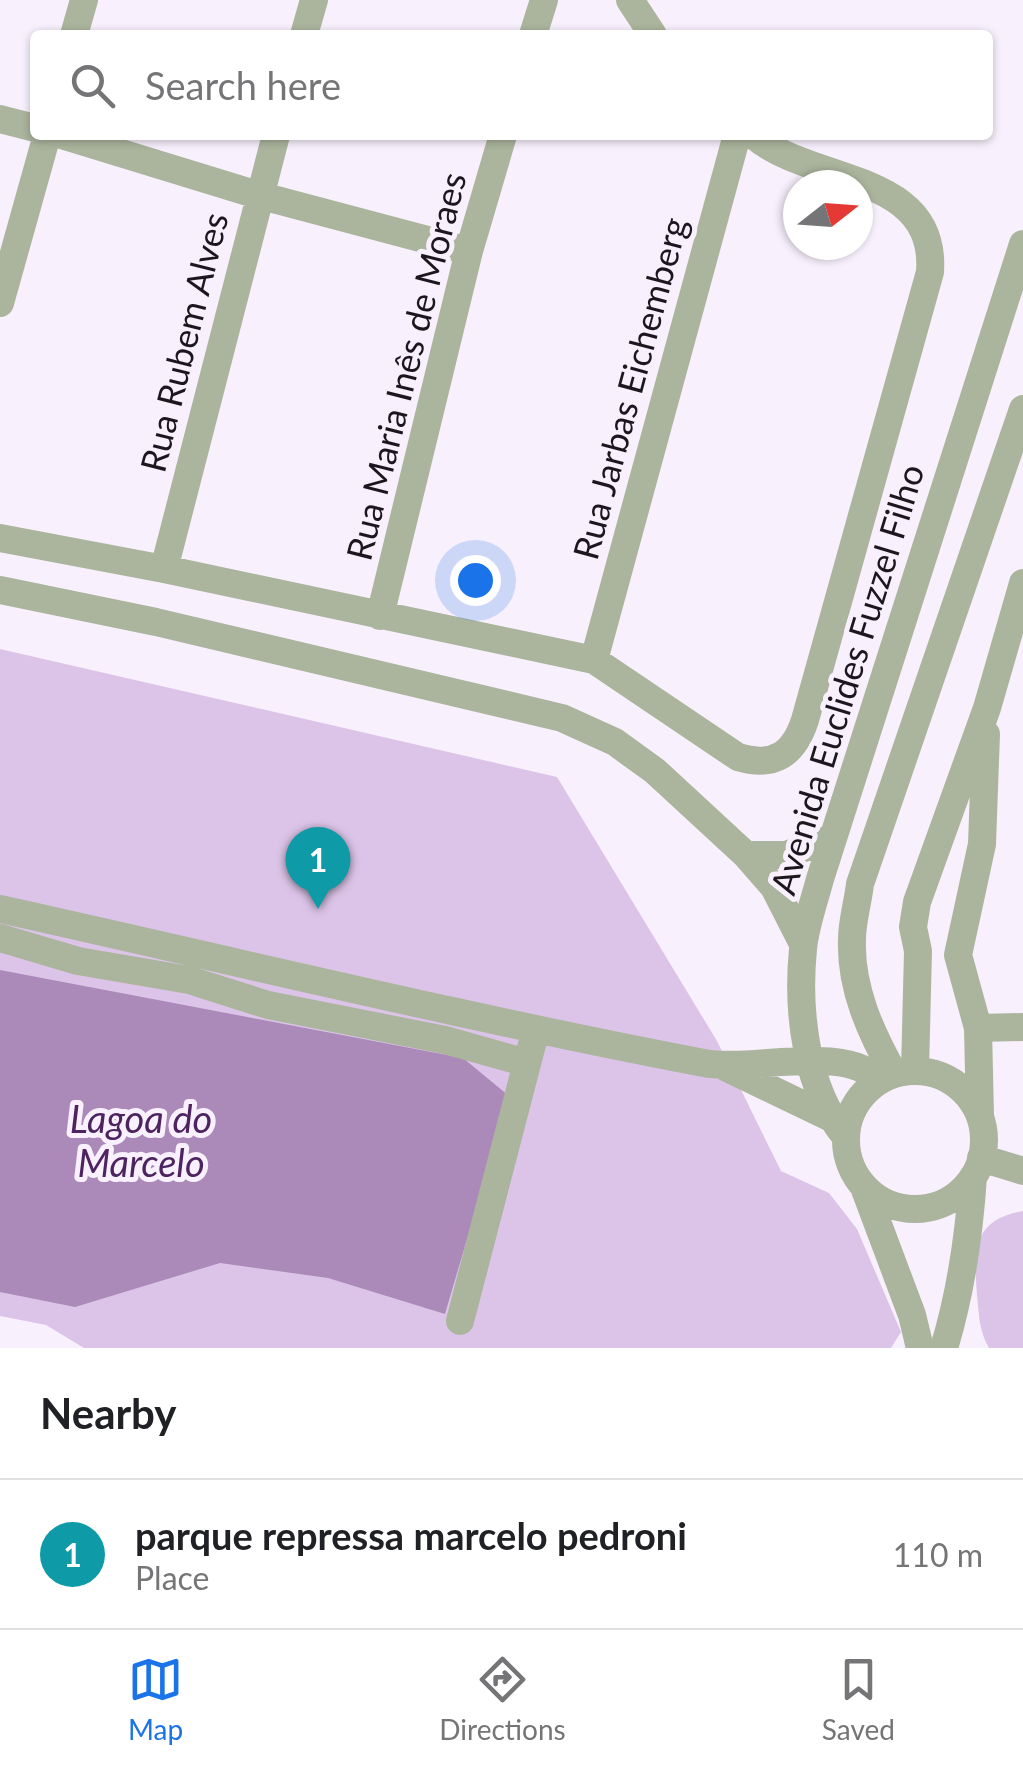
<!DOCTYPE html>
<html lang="en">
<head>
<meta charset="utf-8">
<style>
	:root { --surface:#fff; --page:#f2f2f2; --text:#202124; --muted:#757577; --line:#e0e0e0; --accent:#1a73e8 }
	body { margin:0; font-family:Lato,sans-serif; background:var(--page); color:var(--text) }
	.compass { position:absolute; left:783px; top:170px; width:90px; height:90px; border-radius:50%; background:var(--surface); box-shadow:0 2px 8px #0004; rotate:73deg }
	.you { position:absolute; left:475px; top:580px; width:35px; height:35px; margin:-25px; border:8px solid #fff; border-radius:50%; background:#1a73e8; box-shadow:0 0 0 15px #1a73e833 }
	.badge { display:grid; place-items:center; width:65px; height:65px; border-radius:50%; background:var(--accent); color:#fff; font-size:32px; font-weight:700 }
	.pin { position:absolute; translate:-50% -82px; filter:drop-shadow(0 2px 5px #0008) }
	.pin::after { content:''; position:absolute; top:52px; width:35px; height:30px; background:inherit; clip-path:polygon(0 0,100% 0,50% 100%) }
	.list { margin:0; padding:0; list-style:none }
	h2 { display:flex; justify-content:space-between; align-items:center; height:130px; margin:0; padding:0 40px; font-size:42px }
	h2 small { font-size:32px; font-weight:400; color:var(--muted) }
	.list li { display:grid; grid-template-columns:65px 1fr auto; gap:30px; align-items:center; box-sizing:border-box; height:150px; padding:0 40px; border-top:2px solid var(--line) }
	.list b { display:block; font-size:38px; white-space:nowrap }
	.list p { margin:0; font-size:32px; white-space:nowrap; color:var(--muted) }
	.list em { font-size:32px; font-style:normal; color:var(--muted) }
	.icon { flex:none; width:55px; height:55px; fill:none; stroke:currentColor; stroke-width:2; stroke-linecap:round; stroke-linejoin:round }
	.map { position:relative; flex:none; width:1023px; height:1348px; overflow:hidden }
	.search { position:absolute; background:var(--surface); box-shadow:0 2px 8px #0004; left:30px; right:30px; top:30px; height:110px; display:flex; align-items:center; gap:25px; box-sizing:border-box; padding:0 35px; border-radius:10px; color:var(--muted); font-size:38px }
	.sheet { height:280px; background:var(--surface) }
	nav { display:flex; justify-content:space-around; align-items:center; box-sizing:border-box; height:140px; border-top:2px solid var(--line); background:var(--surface); font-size:28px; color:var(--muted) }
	nav a { display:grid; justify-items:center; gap:5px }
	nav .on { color:var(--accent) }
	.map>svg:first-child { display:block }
	.green { fill:#dcc4e8 }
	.water { fill:#ab8aba }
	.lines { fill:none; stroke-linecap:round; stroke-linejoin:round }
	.minor { stroke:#abb59d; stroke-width:28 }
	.labels { text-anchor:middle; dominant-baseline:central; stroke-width:10; stroke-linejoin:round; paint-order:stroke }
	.street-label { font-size:35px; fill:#1c171e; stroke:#f9f0fd }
	.water-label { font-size:38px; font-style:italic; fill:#4e2460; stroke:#f9f0fd }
</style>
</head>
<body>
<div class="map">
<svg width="1023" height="1348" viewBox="0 0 1023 1348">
	<rect width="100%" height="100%" fill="#f9f0fd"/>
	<path class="green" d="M0 649 557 777 717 1041 781 1171 829 1193 857 1229 901 1332 891 1348H84L46 1325 0 1316Z
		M1023 1211V1348H989C979 1331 979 1315 977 1295 974 1252 971 1220 1023 1211Z"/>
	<path class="water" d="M0 970 463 1058 509 1096 445 1314 328 1278 220 1263 75 1307 0 1292Z"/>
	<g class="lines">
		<path class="minor" d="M630 0 653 35
			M74 35 84 0
			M304 35 314 0
			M533 35 544 0
			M0 119 35 128
			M62 135 258 195 469 251
			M0 303 47 135
			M0 538 164 569 594 660 738 757C774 768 794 754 805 720L930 272C937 171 811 185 753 135
			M164 569 276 135
			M0 590 156 622 562 718 615 742 655 771 746 855 774 887 803 944
			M380 616 469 251 503 135
			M594 660 737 135
			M746 855H786L833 837
			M0 909C234 961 468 1018 704 1063 750 1072 849 1043 878 1081
			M0 938 78 961 189 980 268 1005 445 1040 527 1063 460 1321 536 1029
			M978 1028 1023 1027
			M727 1068 829 1117
			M915 1070 918 951 913 927 917 902 987 708 1023 583
			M846 1140a69 69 0 1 1 138 0a69 69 0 1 1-138 0Z
			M894 1074C871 1033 850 988 852 939 852 921 858 902 860 884L1023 409
			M980 1116 978 1028 958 955 982 844 986 734
			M846 1137C805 1089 797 1009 803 949 805 926 814 902 820 879L1023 244
			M981 1158 1023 1171
			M864 1187 912 1315 920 1348
			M944 1348C961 1292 969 1236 973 1177"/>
	</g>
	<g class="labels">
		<g class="street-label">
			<text transform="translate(183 342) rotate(-76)">Rua Rubem Alves</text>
			<text transform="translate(405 366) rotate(-76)">Rua Maria Inês de Moraes</text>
			<text transform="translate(629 388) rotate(-75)">Rua Jarbas Eichemberg</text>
			<text transform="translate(846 679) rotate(-73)">Avenida Euclides Fuzzel Filho</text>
		</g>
		<g class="water-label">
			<text x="141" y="1118">Lagoa do<tspan x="141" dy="44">Marcelo</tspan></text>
		</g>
	</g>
</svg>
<svg class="compass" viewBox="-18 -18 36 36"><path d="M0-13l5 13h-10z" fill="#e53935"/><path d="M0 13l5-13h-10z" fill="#757577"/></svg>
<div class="you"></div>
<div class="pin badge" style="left:318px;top:909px;background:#0f9aa8">1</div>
<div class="search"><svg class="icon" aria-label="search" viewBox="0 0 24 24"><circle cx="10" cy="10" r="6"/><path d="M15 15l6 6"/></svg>Search here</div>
</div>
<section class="sheet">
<h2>Nearby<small></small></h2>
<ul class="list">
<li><span class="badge" style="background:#0f9aa8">1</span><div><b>parque repressa marcelo pedroni</b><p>Place</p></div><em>110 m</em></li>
</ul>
</section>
<nav>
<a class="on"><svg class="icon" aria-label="map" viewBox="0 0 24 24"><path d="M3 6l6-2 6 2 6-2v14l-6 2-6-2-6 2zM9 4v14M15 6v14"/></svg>Map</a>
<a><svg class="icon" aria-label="directions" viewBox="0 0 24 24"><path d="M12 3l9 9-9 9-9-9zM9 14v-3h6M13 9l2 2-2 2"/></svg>Directions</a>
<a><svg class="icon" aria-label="saved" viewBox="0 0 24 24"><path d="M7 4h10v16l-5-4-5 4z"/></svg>Saved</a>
</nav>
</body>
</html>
